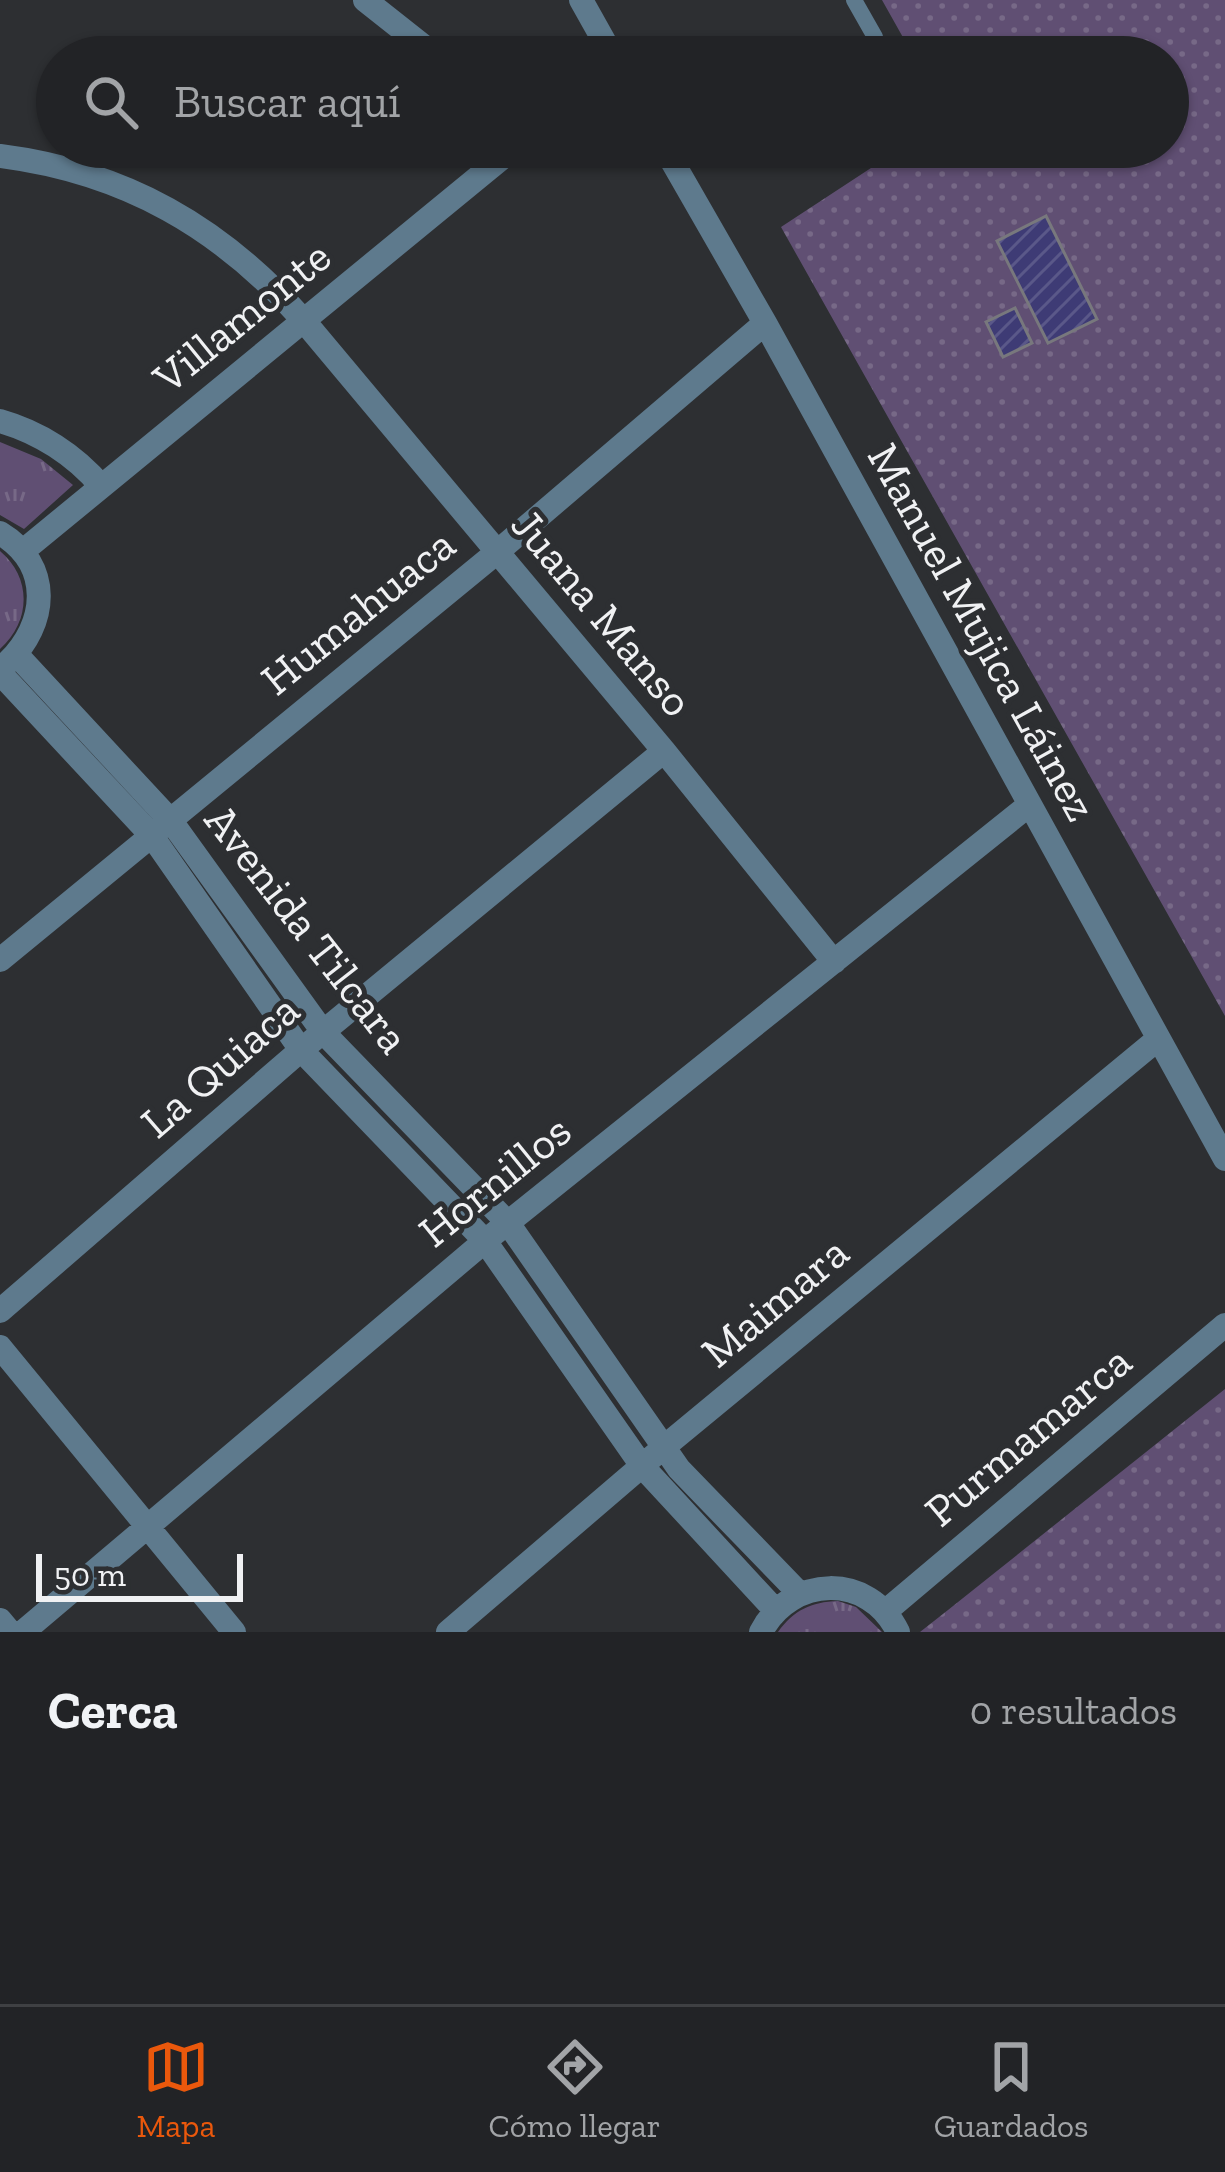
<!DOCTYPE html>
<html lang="es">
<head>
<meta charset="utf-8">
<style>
	:root { --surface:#222326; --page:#2e2f32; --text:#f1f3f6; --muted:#a2a4a7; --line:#3f4043; --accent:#ea580c }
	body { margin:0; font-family:"Zilla Slab",serif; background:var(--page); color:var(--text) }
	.scale { position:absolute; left:36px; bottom:30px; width:207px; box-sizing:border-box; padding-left:12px; border:6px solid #f0f1f3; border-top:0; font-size:33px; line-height:42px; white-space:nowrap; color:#f0f1f3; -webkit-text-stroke:9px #2d2f32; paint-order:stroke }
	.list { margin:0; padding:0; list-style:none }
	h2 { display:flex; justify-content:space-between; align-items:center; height:156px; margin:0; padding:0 48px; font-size:51px }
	h2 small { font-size:39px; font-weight:400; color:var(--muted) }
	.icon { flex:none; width:66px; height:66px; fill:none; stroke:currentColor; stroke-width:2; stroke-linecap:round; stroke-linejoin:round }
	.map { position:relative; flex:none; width:1225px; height:1632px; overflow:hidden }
	.search { position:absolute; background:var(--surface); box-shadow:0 3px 9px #0004; left:36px; right:36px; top:36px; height:132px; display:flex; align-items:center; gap:30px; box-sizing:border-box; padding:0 42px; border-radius:66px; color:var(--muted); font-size:45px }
	.sheet { height:372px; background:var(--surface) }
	nav { display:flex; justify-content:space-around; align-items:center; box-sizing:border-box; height:168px; border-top:3px solid var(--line); background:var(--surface); font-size:33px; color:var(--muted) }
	nav a { display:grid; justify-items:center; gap:6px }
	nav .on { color:var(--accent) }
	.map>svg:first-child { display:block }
	.grass { fill:url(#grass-dots) }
	.park { fill:url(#park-tufts) }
	.building { fill:url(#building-hatch); stroke:#78787d; stroke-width:3 }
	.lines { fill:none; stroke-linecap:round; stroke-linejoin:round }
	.service { stroke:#5e7a8d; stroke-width:16 }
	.minor { stroke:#5e7a8d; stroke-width:24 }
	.labels { text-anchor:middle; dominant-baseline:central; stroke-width:10; stroke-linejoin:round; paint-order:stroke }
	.street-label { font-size:45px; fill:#f0f1f3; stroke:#2d2f32 }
</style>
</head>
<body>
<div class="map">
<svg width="1225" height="1632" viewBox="0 0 1225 1632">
	<defs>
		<pattern id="grass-dots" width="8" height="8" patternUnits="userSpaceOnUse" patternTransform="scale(3)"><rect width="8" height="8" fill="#604f73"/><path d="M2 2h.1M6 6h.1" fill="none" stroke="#776987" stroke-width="1.8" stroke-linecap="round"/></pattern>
		<pattern id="park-tufts" width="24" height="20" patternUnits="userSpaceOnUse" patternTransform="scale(3)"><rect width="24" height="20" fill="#604f73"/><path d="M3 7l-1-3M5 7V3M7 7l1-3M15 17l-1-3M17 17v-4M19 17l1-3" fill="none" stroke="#776987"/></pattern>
		<pattern id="building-hatch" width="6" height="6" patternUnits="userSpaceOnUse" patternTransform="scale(3)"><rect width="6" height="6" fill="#3e3b75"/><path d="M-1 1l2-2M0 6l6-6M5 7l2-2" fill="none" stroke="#5a5889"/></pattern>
	</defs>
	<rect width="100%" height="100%" fill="#2d2f32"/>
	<path class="grass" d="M882 0H1225V1016L781 227 903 147H1168V57H914Z
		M1225 1389V1632H920L948 1610Z"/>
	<path class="park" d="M0 442 41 459 73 485 24 529 0 515Z
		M0 551C32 578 31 621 0 649Z
		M838 1601 856 1607 882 1632H778C794 1610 811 1602 838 1601Z"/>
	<path class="building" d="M1046 216 1097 319 1048 343 997 241Z
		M1015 308 1032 343 1003 357 986 322Z"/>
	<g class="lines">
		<path class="service" d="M854 0 875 37V57"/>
		<path class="minor" d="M365 0 437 57
			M581 0 613 57
			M664 147 765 323 1225 1159
			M0 156C125 172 221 227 304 321L664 751 834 962
			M0 421C39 432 75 455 101 486
			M0 533C53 565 48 624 7 663
			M23 551 515 147
			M16 654 171 821 323 1032 508 1223 679 1469 799 1593
			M0 673 152 836 301 1050 485 1241 642 1466 775 1610
			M0 960 496 553 765 323
			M0 1311 301 1050 664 751
			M0 1347 234 1632
			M886 1611 1225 1325
			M0 1620 10 1632
			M23 1632 485 1241 1029 805
			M448 1632 664 1447 1158 1039
			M761 1632C791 1575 869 1572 898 1632"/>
	</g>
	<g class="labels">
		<g class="street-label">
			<text transform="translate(242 317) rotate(-39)">Villamonte</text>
			<text transform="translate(358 612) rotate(-39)">Humahuaca</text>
			<text transform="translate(602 613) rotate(50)">Juana Manso</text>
			<text transform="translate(982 632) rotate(61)">Manuel Mujica Láinez</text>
			<text transform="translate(307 929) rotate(52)">Avenida Tilcara</text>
			<text transform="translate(220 1066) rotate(-41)">La Quiaca</text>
			<text transform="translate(495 1181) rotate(-39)">Hornillos</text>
			<text transform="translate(775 1302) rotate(-40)">Maimara</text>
			<text transform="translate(1028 1436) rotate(-40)">Purmamarca</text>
		</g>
	</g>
</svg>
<div class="scale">50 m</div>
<div class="search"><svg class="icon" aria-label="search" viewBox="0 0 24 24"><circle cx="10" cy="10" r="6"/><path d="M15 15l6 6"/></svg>Buscar aquí</div>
</div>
<section class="sheet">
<h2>Cerca<small>0 resultados</small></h2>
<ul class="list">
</ul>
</section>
<nav>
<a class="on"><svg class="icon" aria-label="map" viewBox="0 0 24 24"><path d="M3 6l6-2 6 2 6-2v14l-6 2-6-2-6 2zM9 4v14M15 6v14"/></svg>Mapa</a>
<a><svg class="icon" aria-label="directions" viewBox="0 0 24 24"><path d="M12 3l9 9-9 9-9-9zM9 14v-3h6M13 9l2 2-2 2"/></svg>Cómo llegar</a>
<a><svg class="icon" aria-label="saved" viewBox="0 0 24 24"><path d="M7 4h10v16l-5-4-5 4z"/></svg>Guardados</a>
</nav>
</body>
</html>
